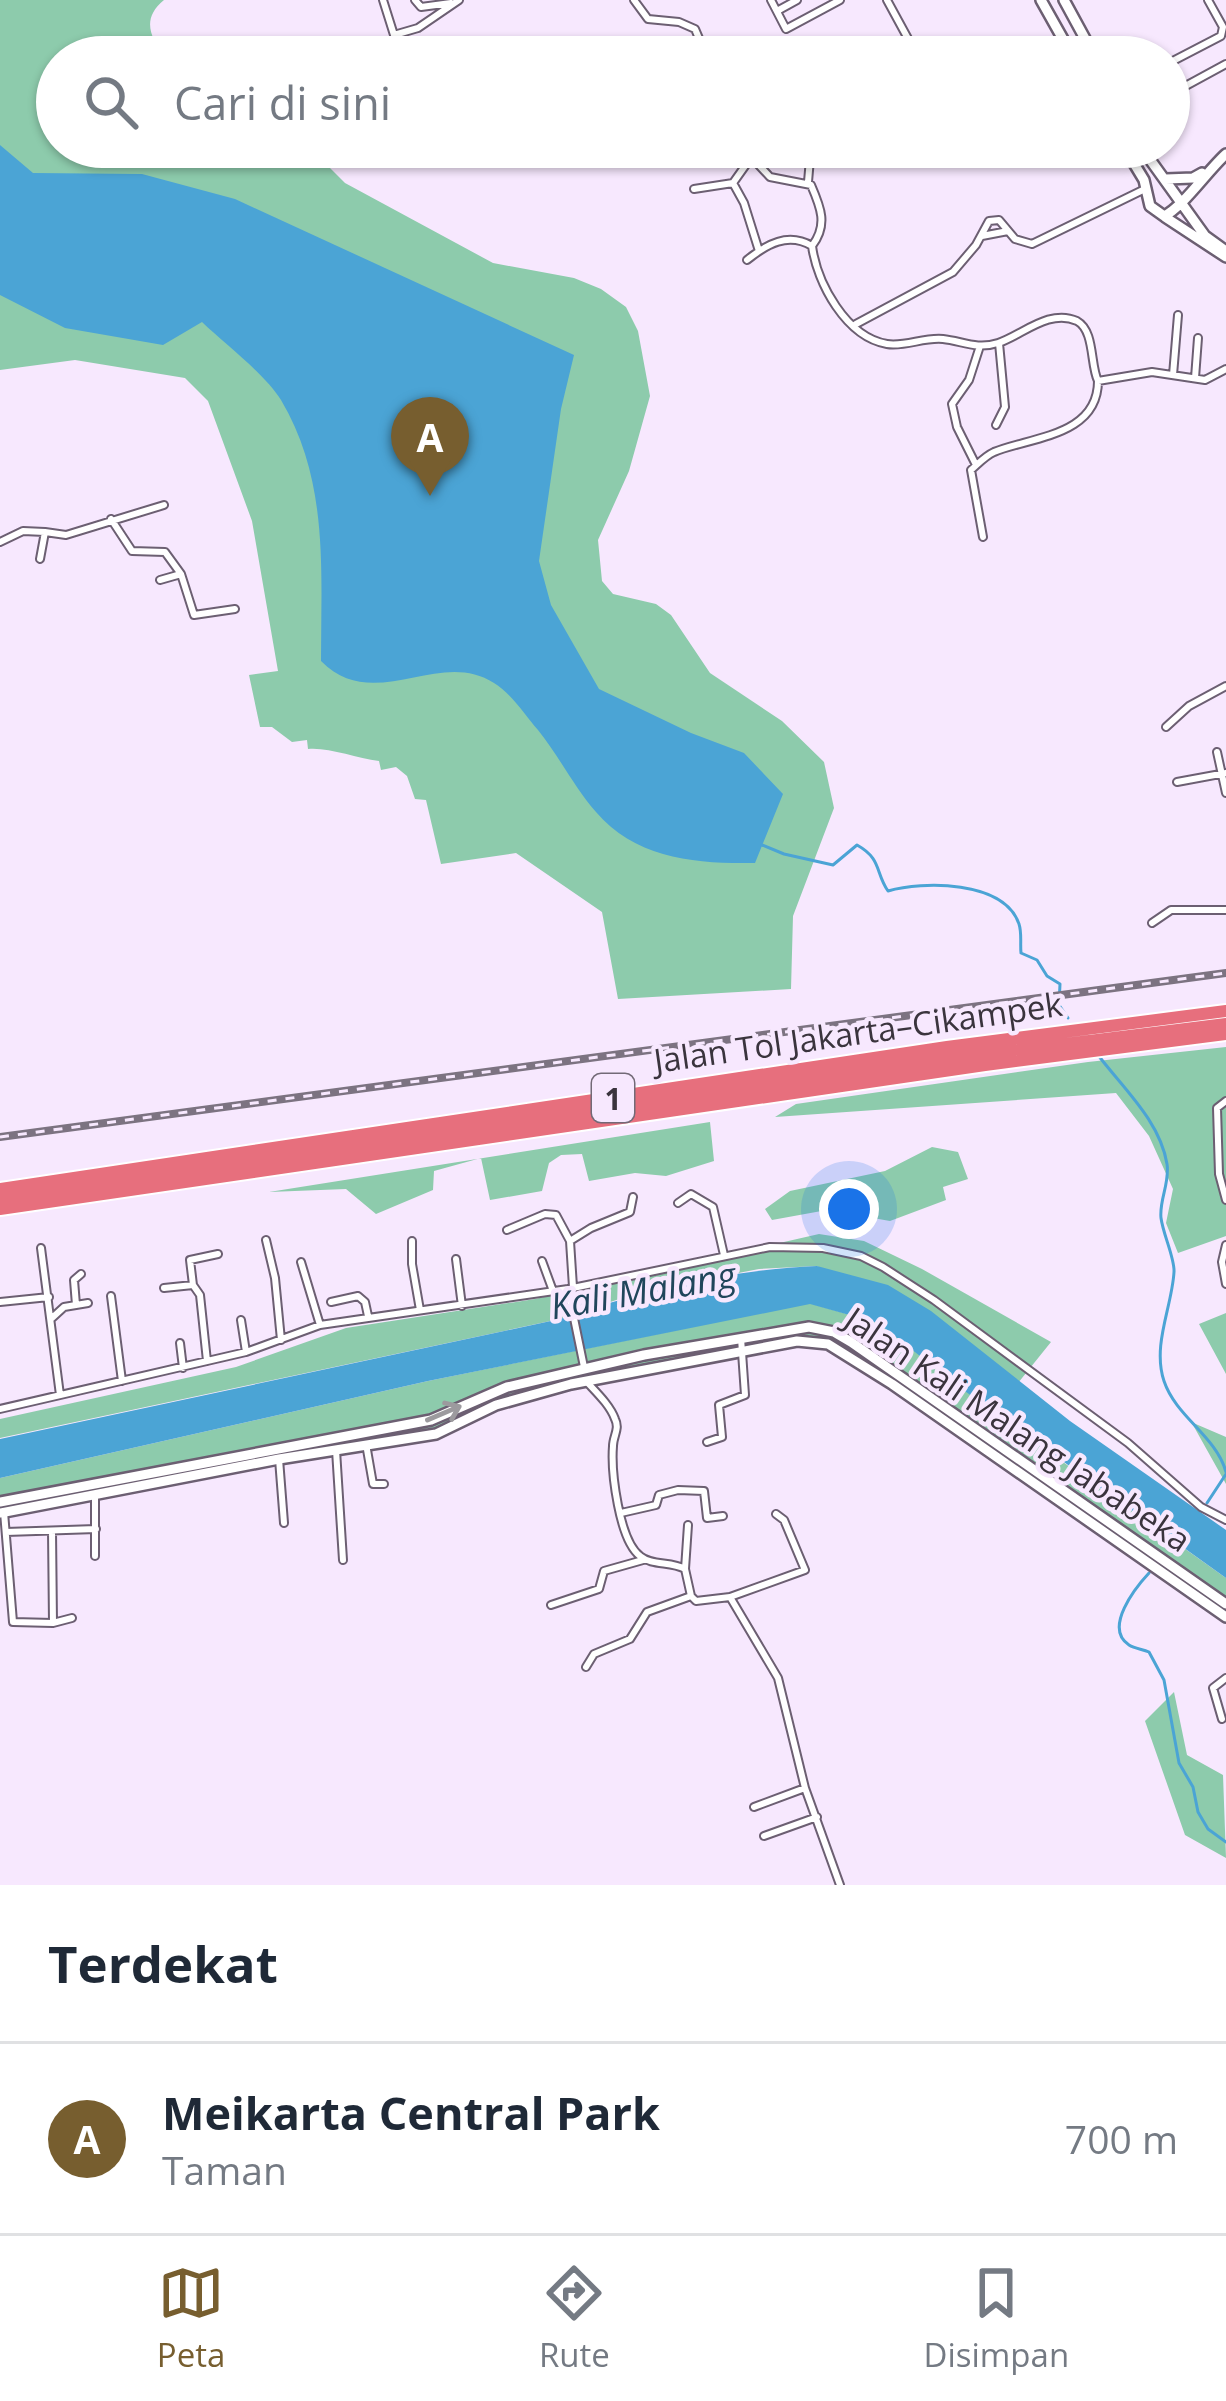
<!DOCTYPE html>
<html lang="id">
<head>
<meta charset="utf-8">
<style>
	:root { --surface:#fff; --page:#f2f2f3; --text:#1f2937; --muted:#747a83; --line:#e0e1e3; --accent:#775e2f }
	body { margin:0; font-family:"Open Sans",sans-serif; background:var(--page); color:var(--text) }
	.you { position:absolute; left:849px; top:1209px; width:42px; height:42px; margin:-30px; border:9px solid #fff; border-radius:50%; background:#1a73e8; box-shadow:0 0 0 18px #1a73e833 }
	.badge { display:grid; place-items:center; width:78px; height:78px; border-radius:50%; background:var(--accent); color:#fff; font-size:39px; font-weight:700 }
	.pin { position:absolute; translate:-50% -99px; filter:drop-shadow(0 3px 6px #0008) }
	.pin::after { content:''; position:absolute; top:63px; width:42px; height:36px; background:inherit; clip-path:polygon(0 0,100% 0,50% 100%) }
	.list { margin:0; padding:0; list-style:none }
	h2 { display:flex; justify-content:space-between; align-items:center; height:156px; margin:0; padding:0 48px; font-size:51px }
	h2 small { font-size:39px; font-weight:400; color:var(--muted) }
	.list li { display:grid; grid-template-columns:78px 1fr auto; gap:36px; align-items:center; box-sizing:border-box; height:192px; padding:0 48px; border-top:3px solid var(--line) }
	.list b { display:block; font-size:45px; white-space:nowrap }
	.list p { margin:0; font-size:39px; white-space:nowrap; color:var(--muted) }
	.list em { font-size:39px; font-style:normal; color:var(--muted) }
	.icon { flex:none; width:66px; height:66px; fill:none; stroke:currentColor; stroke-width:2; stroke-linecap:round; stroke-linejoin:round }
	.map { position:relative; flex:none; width:1226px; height:1885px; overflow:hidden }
	.search { position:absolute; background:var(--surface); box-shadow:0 3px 9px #0004; left:36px; right:36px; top:36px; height:132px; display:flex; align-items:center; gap:30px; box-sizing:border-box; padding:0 42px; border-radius:66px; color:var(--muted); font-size:45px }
	.sheet { height:348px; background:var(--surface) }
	nav { display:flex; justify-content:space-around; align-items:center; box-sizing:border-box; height:168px; border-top:3px solid var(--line); background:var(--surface); font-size:33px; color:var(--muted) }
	nav a { display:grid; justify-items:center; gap:6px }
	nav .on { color:var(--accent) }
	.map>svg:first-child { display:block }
	.green { fill:#8dcbac }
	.water { fill:#4ba4d5 }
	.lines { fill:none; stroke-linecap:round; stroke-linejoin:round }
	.stream { stroke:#4ba4d5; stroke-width:3 }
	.minor-casing { stroke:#6c5f72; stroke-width:10 }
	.tertiary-casing { stroke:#6c5f72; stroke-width:14 }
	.secondary-casing { stroke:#6c5f72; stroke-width:14 }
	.motorway-casing { stroke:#fff; stroke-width:16 }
	.minor { stroke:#fff; stroke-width:6 }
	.tertiary { stroke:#fff; stroke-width:9 }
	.secondary { stroke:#fff; stroke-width:9 }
	.motorway { stroke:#e76f7d; stroke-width:12 }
	.rail-casing { stroke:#7c7381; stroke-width:8 }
	.rail { stroke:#f7e8fe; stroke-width:3; stroke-dasharray:9; stroke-linecap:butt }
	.oneway { stroke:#9c9a9e }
	.labels { text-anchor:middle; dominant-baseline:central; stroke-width:9; stroke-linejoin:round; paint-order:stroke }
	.shield { fill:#f7e8fe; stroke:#736a77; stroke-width:3 }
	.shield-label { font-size:30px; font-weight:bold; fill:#3a343d }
	.street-label { font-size:33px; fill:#3a343d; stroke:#f7e8fe }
	.water-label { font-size:36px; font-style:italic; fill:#20465b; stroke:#f7e8fe }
</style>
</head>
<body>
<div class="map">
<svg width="1226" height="1885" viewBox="0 0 1226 1885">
	<rect width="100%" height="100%" fill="#f7e8fe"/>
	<path class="green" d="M0 0H164C142 18 149 36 165 57H57V147H295L327 165 345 183 493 263 574 278 601 289 626 307 638 331 650 396 629 471 598 540 602 581 613 594 656 604 671 615 710 673 782 721 824 762 834 808 793 916 791 989 618 999 602 912 516 853 441 864 426 800 415 799 407 776 396 767 381 770 379 761C356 758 328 747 308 749L307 740 292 742 272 727H260L249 675 278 671 252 521 208 401 185 378 75 360 0 370Z
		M1226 1047V1236L1178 1253 1166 1223 1173 1189 1149 1136 1116 1093 775 1117 796 1104 1088 1062Z
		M710 1122 714 1161 666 1176 635 1173 589 1181 582 1154 561 1155 549 1163 542 1191 490 1200 481 1158 434 1171 433 1190 376 1214 346 1189 269 1192Z
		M932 1147 958 1152 968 1179 943 1187 946 1200 890 1221 827 1210 772 1220 765 1209 790 1191 885 1171Z
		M819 1234 864 1241 922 1269 1051 1342 1018 1383 817 1266 759 1269 640 1292 560 1319 0 1438V1419L236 1367 346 1328 535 1299Z
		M809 1303 878 1323 1032 1440 1226 1578V1617L892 1384 814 1340 742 1349 496 1405 436 1434 0 1513V1478L428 1381Z
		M1226 1313V1374L1199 1324Z
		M1191 1422 1226 1437V1484L1193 1425Z
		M1174 1692 1187 1755 1223 1775 1226 1858 1185 1835 1145 1721Z"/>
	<path class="water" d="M0 145 33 173 142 174 235 199 574 355 561 409 539 561 551 605 599 689 691 733 744 753 783 794 755 863C697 864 636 859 596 812 574 787 559 756 538 730 525 715 511 693 494 683 439 647 374 715 321 661 321 570 329 481 281 400 265 374 225 344 202 322L163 345 65 328 0 295Z
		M817 1266 888 1285 931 1311 1070 1421 1226 1530V1578L962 1389 878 1323 810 1304 428 1381 0 1478V1439L560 1319C644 1290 728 1270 817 1266Z"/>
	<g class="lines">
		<path class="stream" d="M762 845 784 854 833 865 857 845C882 859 875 872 888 891 922 881 1004 880 1019 924 1022 933 1020 943 1021 953L1037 960 1047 976 1060 984 1059 1005 1068 1018
			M1098 1055C1123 1088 1160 1121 1167 1164 1170 1183 1159 1200 1161 1218 1163 1234 1175 1259 1174 1272 1172 1307 1152 1345 1164 1381 1176 1417 1216 1436 1226 1472
			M1207 1503 1226 1474
			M1149 1573C1136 1587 1103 1628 1129 1645 1135 1649 1143 1649 1149 1652L1164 1680 1179 1763 1193 1787 1198 1812 1208 1829 1226 1842"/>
		<defs>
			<path id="minor" d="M383 0 394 35 418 28 459 0
				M415 0 421 7 451 3
				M634 0 648 19 679 22 695 29 707 57
				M771 0 786 29 840 0
				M887 0 918 57
				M777 11 797 0
				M1169 63 1221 36 1223 27 1208 0
				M1169 95 1226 64
				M742 147 770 177 811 185C821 208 828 225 812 246 817 283 846 337 887 344 905 347 924 337 943 339 962 341 977 350 998 343 1021 336 1049 308 1077 321 1095 331 1090 365 1098 381L1152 372 1205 380 1226 369
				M808 182 811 147
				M733 183 744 203 759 251
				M694 189 733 183 750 159
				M982 236 1008 231
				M747 260C767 244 788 232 812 246
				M856 324 953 272 976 245 989 221 999 220 1015 239 1032 244 1147 188
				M1173 375 1178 315
				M1195 378 1198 338
				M996 425 1005 407 999 343
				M976 465 957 427 952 404 969 380 980 346
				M111 519 132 551 165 552 181 574 160 580
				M45 532 66 535 164 505
				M983 537 971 470C978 464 985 456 994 452 1031 437 1098 436 1098 381
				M0 542 23 531 45 532 40 559
				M181 574 194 615 235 609
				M1166 727 1189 706 1226 686
				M1217 752 1226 793
				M1177 782 1226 773
				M1152 923 1171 910H1226
				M1226 1101 1217 1108 1219 1174 1226 1200
				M678 1203 691 1194 713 1207 724 1255
				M507 1230 545 1214 556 1215 570 1241 573 1287
				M266 1240 275 1278 281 1340
				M412 1241V1264L420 1310
				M570 1241 591 1228 630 1212 633 1197
				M1226 1245 1222 1262 1226 1284
				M41 1248 60 1395
				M456 1259 462 1306
				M542 1261 553 1291
				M301 1262 320 1325
				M164 1288 193 1285
				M568 1289 584 1367
				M111 1296 122 1381
				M0 1302 49 1297
				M331 1302 358 1296 365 1302 368 1316
				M76 1305 74 1280 81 1274
				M52 1318 64 1307 88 1303
				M241 1320 246 1352
				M180 1343 183 1368
				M207 1361 200 1295 193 1285 190 1260 218 1254
				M586 1381C596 1392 610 1405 615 1419 620 1429 613 1436 613 1446 611 1472 619 1540 640 1556 652 1566 671 1561 685 1569L691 1596 696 1601 730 1597 778 1678 805 1788 840 1885
				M0 1409 246 1352 320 1325 568 1289 770 1247 823 1248 861 1256 883 1267 934 1300 1128 1443 1201 1507 1226 1520
				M707 1442 722 1437 719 1405 745 1395 741 1338
				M366 1444 373 1484H384
				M336 1450 343 1560
				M279 1459 284 1523
				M95 1494V1556
				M4 1512 13 1622 53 1623 72 1618
				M621 1513 656 1505 659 1495 678 1490 704 1491 707 1518 723 1516
				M52 1531 53 1623
				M6 1532 96 1529
				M685 1569 688 1525
				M730 1597 805 1570 784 1520 776 1514
				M551 1605 599 1589 604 1571 643 1560
				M586 1667 594 1654 630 1639 647 1612 691 1596
				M1222 1719 1213 1688 1226 1678
				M754 1807 805 1788
				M764 1836 817 1817"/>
			<path id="tertiary" d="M1041 0 1073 57
				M1064 0 1095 57
				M1124 147 1144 180 1150 206 1164 216C1182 208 1208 170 1226 154
				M1141 147 1205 236 1226 251
				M1166 179 1193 178 1202 173
				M1165 217 1226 257"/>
			<path id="secondary" d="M0 1502 431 1420 507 1387 644 1355 809 1327 834 1332 851 1342 1226 1604
				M0 1513 279 1459 436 1434 496 1405 571 1384 797 1341 828 1344 892 1384 1226 1617"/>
			<path id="motorway" d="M0 1189 947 1047 1226 1011
				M0 1200 951 1058 1226 1024
				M0 1209 985 1065 1226 1034"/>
		</defs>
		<use href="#minor" class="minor-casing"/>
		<use href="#tertiary" class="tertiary-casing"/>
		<use href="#secondary" class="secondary-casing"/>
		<use href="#motorway" class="motorway-casing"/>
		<use href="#minor" class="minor"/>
		<use href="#tertiary" class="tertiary"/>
		<use href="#secondary" class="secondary"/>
		<use href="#motorway" class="motorway"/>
		<defs>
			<path id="rail" d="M0 1137 1226 973"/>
		</defs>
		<use href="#rail" class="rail-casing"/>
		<use href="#rail" class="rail"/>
	</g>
	<defs><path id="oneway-shaft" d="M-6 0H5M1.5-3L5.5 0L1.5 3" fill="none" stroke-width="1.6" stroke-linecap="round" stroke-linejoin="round" transform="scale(3)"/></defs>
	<use class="oneway" href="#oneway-shaft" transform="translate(444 1413) rotate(-23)"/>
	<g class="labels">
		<rect class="shield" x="592" y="1074" width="42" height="48" rx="9"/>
		<g class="shield-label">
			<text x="613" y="1098">1</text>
		</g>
		<g class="street-label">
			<text transform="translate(858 1032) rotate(-8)">Jalan Tol Jakarta–Cikampek</text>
			<text transform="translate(1018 1429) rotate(34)">Jalan Kali Malang Jababeka</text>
		</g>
		<g class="water-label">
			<text transform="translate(643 1290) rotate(-10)">Kali Malang</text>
		</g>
	</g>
</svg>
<div class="you"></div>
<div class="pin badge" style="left:430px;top:496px">A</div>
<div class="search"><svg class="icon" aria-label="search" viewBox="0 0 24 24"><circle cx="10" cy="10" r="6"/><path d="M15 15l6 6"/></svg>Cari di sini</div>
</div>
<section class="sheet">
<h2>Terdekat<small></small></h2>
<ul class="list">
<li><span class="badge">A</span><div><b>Meikarta Central Park</b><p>Taman</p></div><em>700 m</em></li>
</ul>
</section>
<nav>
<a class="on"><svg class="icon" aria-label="map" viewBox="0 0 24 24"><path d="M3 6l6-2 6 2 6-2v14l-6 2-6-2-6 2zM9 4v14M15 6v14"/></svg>Peta</a>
<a><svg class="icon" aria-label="directions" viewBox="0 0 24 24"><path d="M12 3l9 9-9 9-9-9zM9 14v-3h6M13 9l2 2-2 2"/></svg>Rute</a>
<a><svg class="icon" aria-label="saved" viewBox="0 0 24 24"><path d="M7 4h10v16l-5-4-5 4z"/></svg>Disimpan</a>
</nav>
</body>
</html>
